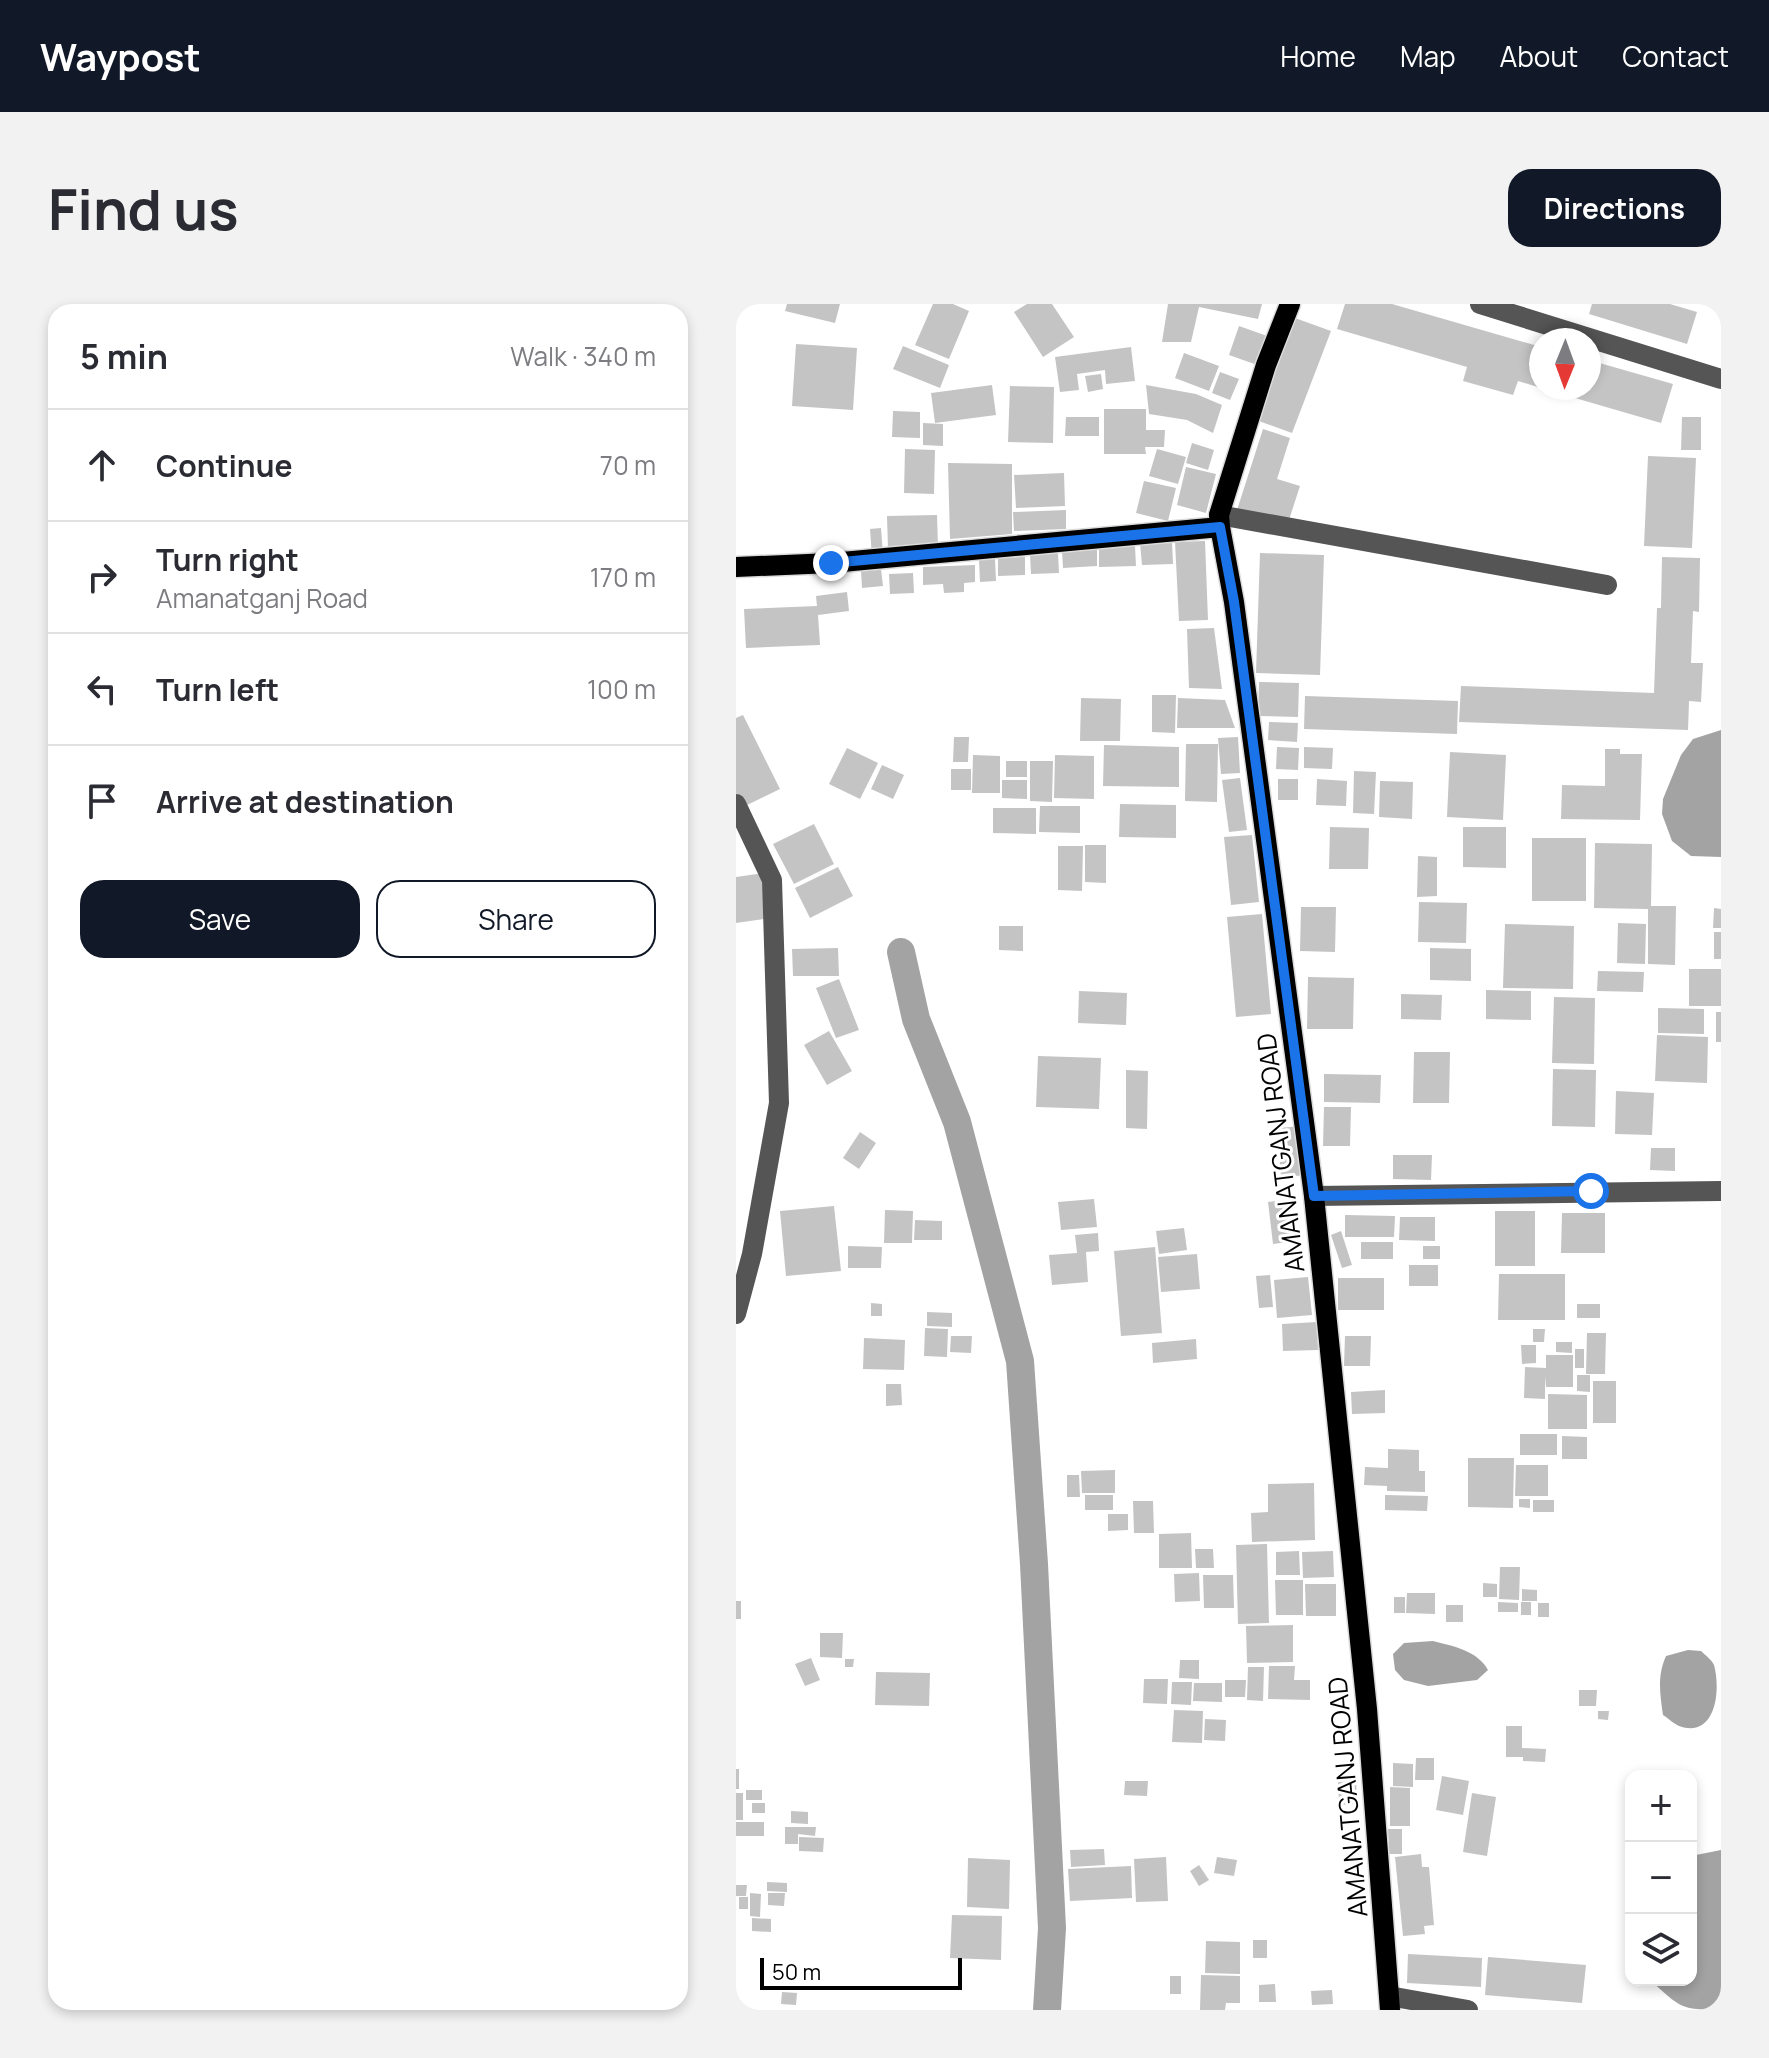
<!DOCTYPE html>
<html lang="en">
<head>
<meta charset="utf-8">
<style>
	:root { --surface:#fff; --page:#f2f2f3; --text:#2b2b33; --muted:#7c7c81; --line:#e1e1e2; --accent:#111827 }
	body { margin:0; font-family:Manrope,sans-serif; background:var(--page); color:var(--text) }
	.controls { position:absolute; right:24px; bottom:24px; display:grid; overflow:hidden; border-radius:16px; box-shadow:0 4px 12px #0003 }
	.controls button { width:72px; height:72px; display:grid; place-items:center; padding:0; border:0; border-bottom:2px solid var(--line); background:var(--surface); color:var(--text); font:40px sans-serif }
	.compass { position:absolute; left:793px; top:24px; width:72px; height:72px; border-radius:50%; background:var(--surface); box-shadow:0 4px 12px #0003; rotate:181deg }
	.scale { position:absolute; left:24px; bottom:20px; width:202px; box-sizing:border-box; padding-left:8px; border:4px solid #000; border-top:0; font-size:22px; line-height:28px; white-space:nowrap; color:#000; -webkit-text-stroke:6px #fff; paint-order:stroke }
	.stop { position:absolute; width:24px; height:24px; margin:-18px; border:6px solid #1a73e8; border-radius:50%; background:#fff }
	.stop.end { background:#1a73e8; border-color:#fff; box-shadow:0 2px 8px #0008 }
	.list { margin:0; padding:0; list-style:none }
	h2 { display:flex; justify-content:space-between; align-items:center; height:104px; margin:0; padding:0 32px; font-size:34px }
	h2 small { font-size:26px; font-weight:400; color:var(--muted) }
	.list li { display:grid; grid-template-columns:52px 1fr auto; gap:24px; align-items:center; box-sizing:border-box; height:112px; padding:0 32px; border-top:2px solid var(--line) }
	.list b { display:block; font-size:30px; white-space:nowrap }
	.list p { margin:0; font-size:26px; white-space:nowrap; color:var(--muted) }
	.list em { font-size:26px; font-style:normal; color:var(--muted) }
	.actions { display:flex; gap:16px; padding:24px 32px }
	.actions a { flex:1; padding:18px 0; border:2px solid var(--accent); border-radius:24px; text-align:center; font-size:28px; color:var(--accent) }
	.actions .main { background:var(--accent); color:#fff }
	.icon { flex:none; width:44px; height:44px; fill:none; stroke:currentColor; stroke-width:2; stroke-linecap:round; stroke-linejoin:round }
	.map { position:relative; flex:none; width:985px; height:1706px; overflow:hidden; border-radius:24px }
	header { display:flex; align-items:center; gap:48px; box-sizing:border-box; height:112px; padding:0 40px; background:var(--accent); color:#fff }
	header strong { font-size:38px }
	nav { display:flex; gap:44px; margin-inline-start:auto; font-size:28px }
	.intro { display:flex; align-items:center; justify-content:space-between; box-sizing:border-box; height:192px; padding:0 48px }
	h1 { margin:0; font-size:56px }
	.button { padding:20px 36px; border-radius:24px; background:var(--accent); color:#fff; font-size:28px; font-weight:700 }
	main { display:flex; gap:48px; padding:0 48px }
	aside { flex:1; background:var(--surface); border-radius:24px; box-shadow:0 4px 12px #0003 }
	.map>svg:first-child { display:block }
	.water { fill:#a3a3a3 }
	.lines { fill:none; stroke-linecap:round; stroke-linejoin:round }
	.canal { stroke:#a3a3a3; stroke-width:28 }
	.building { fill:#c4c4c4 }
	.major-casing { stroke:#dbdbdb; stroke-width:23 }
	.minor { stroke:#555; stroke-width:20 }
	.major { stroke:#000; stroke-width:20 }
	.route { stroke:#1a73e8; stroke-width:10 }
	.labels { text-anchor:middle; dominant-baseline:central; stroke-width:6; stroke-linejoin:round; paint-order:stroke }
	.street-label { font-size:26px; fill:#000; stroke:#fff }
</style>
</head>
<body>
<header>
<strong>Waypost</strong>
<nav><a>Home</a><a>Map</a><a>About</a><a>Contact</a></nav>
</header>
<div class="intro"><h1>Find us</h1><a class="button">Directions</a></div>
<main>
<aside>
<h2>5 min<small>Walk · 340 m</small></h2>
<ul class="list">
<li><svg class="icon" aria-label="ahead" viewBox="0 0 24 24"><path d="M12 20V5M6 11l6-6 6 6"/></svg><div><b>Continue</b></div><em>70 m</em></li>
<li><svg class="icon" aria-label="right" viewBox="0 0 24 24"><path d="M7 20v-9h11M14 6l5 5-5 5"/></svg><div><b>Turn right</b><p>Amanatganj Road</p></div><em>170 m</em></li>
<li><svg class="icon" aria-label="left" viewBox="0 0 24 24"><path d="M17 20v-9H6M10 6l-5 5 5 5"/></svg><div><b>Turn left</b></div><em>100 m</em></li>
<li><svg class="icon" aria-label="arrive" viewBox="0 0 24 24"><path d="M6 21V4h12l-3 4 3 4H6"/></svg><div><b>Arrive at destination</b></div></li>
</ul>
<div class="actions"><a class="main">Save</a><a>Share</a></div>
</aside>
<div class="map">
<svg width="985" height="1706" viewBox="0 0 985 1706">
	<rect width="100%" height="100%" fill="#fff"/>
	<path class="water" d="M985 426V553L955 552 936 537 926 510 927 495 945 451 957 435Z
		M697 1337C717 1342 742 1347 752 1366L741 1376 692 1382 668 1376 659 1366 657 1350 668 1339Z
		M952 1346 965 1347C969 1351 976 1356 978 1361 985 1386 980 1435 943 1422 938 1420 932 1414 927 1411 924 1390 921 1372 930 1352Z
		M985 1546V1706C944 1706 944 1703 914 1676H955V1552Z"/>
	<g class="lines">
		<path class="canal" d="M165 648 180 715 221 818 284 1057 298 1260 316 1624 311 1706"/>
	</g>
	<path class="building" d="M51 0H104L99 19 49 7Z
		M197 0H217L233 7 213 55 179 41Z
		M291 0H316L338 33 307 53 278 8Z
		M432 0H526L522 15 463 3 455 38H426Z
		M609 0H656L805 43V84L782 77 777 91 727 77 731 63 601 25Z
		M856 0H934L961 8 951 40 853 10Z
		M559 14 595 27 556 129 520 116Z
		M503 22 534 33 524 62 493 51Z
		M60 40 121 44 117 106 56 102Z
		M167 42 213 61 204 84 157 65Z
		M395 43 399 77 370 80 369 66 341 70 343 86 324 88 319 53Z
		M448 49 483 62 473 87 439 74Z
		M853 56 937 80 925 119 808 85 853 84Z
		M484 68 503 75 494 96 476 89Z
		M365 70 367 85 352 88 349 72Z
		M256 81 260 111 199 119 195 89Z
		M410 81 460 90 486 101 477 129 451 116 413 110Z
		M274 82 318 83 317 139 272 138Z
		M368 105H410V126H429L428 143H409L410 150H368Z
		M157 107 184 108V134L156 133Z
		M330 113H363V132H329Z
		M946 113H965V146H945Z
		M187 119 207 120V142L187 141Z
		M527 125 554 134 541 175 564 182 551 222 501 206Z
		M456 139 478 146 472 166 450 159Z
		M169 145 199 146 198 190 168 189Z
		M421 145 450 153 442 180 413 172Z
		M912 152 960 154 956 244 908 242Z
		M212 159 276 160V230L214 235Z
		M450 163 480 170 470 209 441 201Z
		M328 169 329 202 280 204 278 171Z
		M408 177 440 184 432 217 400 209Z
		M330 206V225L278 227 277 208Z
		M201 211 202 242 152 244 151 212Z
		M145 224 147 251 136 253 134 225Z
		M436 237 437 260 406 261 404 239Z
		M469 237 472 316 443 317 439 238Z
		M399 242 400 262 363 263V243Z
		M361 245V262L327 264 326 247Z
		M322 249 323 269 295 270 294 250Z
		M524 249 588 251 584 371 520 369Z
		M289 253V271L262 272V254Z
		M926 253 964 254 963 308 957 307 955 359H967L965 398 953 397 952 426 723 418 725 382 918 389 921 304H925Z
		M259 255 260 277 244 278 243 256Z
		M239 261V278L228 279V288L208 289 207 280 187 281V263Z
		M145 265 147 282 126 284 125 267Z
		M177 269 178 289 154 290 153 270Z
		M111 288 113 307 82 311 84 341 10 344 8 305 81 302 80 292Z
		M478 324 486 385 453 384 451 325Z
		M523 378 563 379 562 413 522 412Z
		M416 391H440L439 429 416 428Z
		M569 392 722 397 721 430 568 425Z
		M345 394 385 395 384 437H344Z
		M442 394 489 396 499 424H441Z
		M7 411 44 485 7 503 0 489V414Z
		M533 418 562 419 561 438 532 436Z
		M218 433H233L232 458H217Z
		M502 433 504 469 485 470 482 434Z
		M450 440H482L481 498 449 497Z
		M368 441 443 443V483L367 482Z
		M541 443 563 444 562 466 540 465Z
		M568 443 597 444 596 465 568 464Z
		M111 444 142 459 124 495 93 480Z
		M869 445H884V450H906L904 516 825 515 826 481 869 482Z
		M714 448 770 451 767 516 711 513Z
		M237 451 264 452V489H236Z
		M319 451 358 452V495L318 494Z
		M270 457H291V473H270Z
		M294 457H317L316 498 294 497Z
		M146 461 168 471 157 495 135 485Z
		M215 465H235V486H215Z
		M618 467 640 468 638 510 617 509Z
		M504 474 511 526 493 528 486 476Z
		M542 475H562V496H542Z
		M581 475 611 477 610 502 580 501Z
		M266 476H291V495L266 494Z
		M644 477 677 478 676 515 643 513Z
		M384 500 440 501V534L383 533Z
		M304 502H344V529L303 528Z
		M257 504H300V530L257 529Z
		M78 520 98 560 58 580 37 540Z
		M594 523 633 524 632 565H593Z
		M727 523H770V564L727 563Z
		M516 531 523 598 495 601 488 533Z
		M796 534H850V597H796Z
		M859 539 916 540 915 602H940L939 661 912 660V605L858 604Z
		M349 541H370V579L349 578Z
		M322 542H347L346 587 322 586Z
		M682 552 701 553V592L681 593Z
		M102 563 117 592 74 614 59 584Z
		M28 569 34 614 0 619V573Z
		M683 598 731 599 730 639 682 638Z
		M565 603H600L599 648 564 647Z
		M978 604 985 605V624H977Z
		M526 610 535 710 500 713 491 613Z
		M882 619 910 620 909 660 881 659Z
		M769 620 838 622 837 685 767 684Z
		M263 622H287V647L263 646Z
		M978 628H985V655H978Z
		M102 644 103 672H57L56 645Z
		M694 644 735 645V677L694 676Z
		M953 665H985V702H953Z
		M862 667 908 668 907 688 861 687Z
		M572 673 618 674 617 725H571Z
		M103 675 123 726 100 734 80 684Z
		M750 686 795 687V716L750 715Z
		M343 687 391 689 390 721 342 719Z
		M665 690 706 691 705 716 665 715Z
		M818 693 859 694 858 760 816 759Z
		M922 704 968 705V730L922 729Z
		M980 708H985V738H980Z
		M93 727 116 767 91 781 68 741Z
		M921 731 972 733 971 779 919 777Z
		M678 748H714L713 799H677Z
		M302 752 365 754 363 805 300 803Z
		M817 765 860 766 859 823 816 822Z
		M390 766 412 767 411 825 390 824Z
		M588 770 645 771 644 799 588 798Z
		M880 787 918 789 916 831 879 830Z
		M588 803H615L614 842H587Z
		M567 822 571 871 545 873 541 824Z
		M124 828 140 839 123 865 107 854Z
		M915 844H939V867L914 866Z
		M657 851H696L695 876 657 875Z
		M358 895 361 923 325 926 322 898Z
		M555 895 559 937 537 940 532 898Z
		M98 902 105 967 50 972 44 907Z
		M149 906 177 907 176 939H148Z
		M759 907H799V962H759Z
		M826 909H869V949H825Z
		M609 911 659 912 658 933H609Z
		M664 913H699V937L663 936Z
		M179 916 206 917V936H178Z
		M448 924 451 946 423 950 420 927Z
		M605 927 616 961 606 964 595 931Z
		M362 929 363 947 350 948 352 978 316 981 313 951 341 949 339 931Z
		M625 938H657V955H625Z
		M112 942 146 943 145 964H112Z
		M687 942H704V955H687Z
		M419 943 426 1029 385 1032 378 947Z
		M461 950 464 985 425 988 422 953Z
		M673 961H702V982H673Z
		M763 970H829V1016H762Z
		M534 971 537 1003 523 1004 520 972Z
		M572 973 576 1011 541 1014 538 976Z
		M602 974H648V1006H602Z
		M135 999 146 1000V1012H135Z
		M841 1000H864V1014H841Z
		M191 1008 216 1009V1023L191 1022Z
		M581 1018 582 1046 547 1047 546 1020Z
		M189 1024 212 1025 211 1053 188 1052Z
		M797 1025H809L808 1038H797Z
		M851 1029H870L869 1070H850Z
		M215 1032H236L235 1049 214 1048Z
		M609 1032H635L634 1062H608Z
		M128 1034 169 1036 168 1066 127 1065Z
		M460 1035 461 1055 417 1059 416 1039Z
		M820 1038H836V1049L820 1048Z
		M785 1041H800V1059L786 1060Z
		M839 1045H848V1064H839Z
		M810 1051H837V1083H810L809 1072V1095L788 1094 789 1063 810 1064Z
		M841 1071H854V1088L841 1087Z
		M857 1077H880V1119H857Z
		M150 1080H165L166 1101 150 1102Z
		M649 1086V1109L616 1110 615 1088Z
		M812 1090 851 1091V1125H812Z
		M784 1130H821V1151H784Z
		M826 1132 851 1133V1155H826Z
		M652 1145 683 1146V1167H689V1188L651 1187V1182L628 1181 629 1163 652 1164Z
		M732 1154H778L777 1204 732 1203Z
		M780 1161H812V1192H779Z
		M379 1166V1189H346L345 1167Z
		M331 1171H343L344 1193H331Z
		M578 1179 579 1236 516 1238 515 1209 532 1208V1180Z
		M349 1191H377V1206H349Z
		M649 1191 692 1192 691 1207 649 1206Z
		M783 1195H794V1204L783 1203Z
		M797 1196H818V1208H797Z
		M397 1197H417L418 1229H398Z
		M372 1210H392V1226L372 1227Z
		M455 1229 456 1264H423V1230Z
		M531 1240 533 1319 502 1320 500 1241Z
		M459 1245H477L478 1264H460Z
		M563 1247 564 1271H540V1248Z
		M597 1247 598 1273 567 1274 566 1248Z
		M764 1263H784L783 1296 763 1295Z
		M463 1269 464 1297 439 1298 438 1270Z
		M467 1271H497L498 1304H468Z
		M539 1276H567V1311H540Z
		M747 1279 761 1280V1293H747Z
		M569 1280H600V1312H570Z
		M786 1285 801 1286V1297H786Z
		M671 1289H699V1310L670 1309Z
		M658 1293H669V1309H658Z
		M0 1297H5V1315H0Z
		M762 1298 782 1299V1308H762Z
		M785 1298H795V1311H785Z
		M802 1299H813V1313H802Z
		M710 1301H727V1318H710Z
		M557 1321V1358L511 1359 510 1322Z
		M84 1329H107L106 1354 84 1353Z
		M75 1354 84 1376 69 1382 59 1360Z
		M109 1355H118L117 1363H109Z
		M444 1356H463V1375L443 1374Z
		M533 1362H559L558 1376H574V1396L532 1395Z
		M512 1363H528L527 1397 511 1396Z
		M140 1368 194 1369 193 1402 139 1401Z
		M408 1375H432L431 1400 407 1399Z
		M489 1376H510L509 1393H489Z
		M436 1378H456L455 1401 435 1400Z
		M458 1379H486V1398L457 1397Z
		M843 1386H861L860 1402H843Z
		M438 1406 467 1407 466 1439 436 1438Z
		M862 1407H873L872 1416 862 1415Z
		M469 1415 490 1416 489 1437 468 1436Z
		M770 1422H786V1444L810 1445 809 1458 787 1457V1453H770Z
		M680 1454H698V1476H679Z
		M657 1459 677 1460V1483L657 1482Z
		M0 1465H3V1485H0Z
		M706 1472 733 1477 727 1511 700 1506Z
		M620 1474 621 1500 603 1501 602 1475Z
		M389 1477H412L411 1492 388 1491Z
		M654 1483 674 1484V1522H654Z
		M10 1486H26V1496H10Z
		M0 1489H7V1516H0Z
		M736 1489 760 1493 751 1552 727 1548Z
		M16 1499H29V1509H16Z
		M55 1507 72 1508V1520L55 1519Z
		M0 1518H28V1532H0Z
		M49 1523H80L79 1532 62 1530V1540H49Z
		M652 1525H666V1550H653Z
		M63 1533 88 1534 87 1548 63 1547Z
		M368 1545 369 1561 335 1563 334 1546Z
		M685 1550 686 1563H693L698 1621 688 1622 689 1630 667 1632 659 1553Z
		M430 1553 432 1597 400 1598 398 1555Z
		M481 1553 501 1556 498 1572 478 1569Z
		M232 1554 274 1556 273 1605 231 1603Z
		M463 1561 473 1576 463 1582 454 1567Z
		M395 1562 396 1594 334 1597 332 1565Z
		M31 1578 51 1579V1588L31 1587Z
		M0 1581H11L10 1592H0Z
		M14 1589 25 1590 24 1613 14 1612Z
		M32 1589H49L48 1602 32 1601Z
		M3 1593H12V1605H3Z
		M216 1611 266 1612 265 1656 214 1654Z
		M16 1614 35 1615V1628L16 1627Z
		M517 1636H531V1654H517Z
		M470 1637 504 1638V1670L469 1669Z
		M672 1650 746 1654 745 1683 671 1679Z
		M752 1653 850 1661 846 1699 749 1691Z
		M465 1671 504 1672V1699H490L489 1706H464Z
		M434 1672H445V1690H434Z
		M539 1680 540 1698H523V1681Z
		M596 1686 597 1700 576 1701 575 1687Z
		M46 1688 61 1689 60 1701 45 1700Z"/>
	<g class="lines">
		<defs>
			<path id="major" d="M554 0 530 61 483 211 484 223 498 298 578 892 631 1405 654 1706
				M0 263 95 259 484 223"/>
		</defs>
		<use href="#major" class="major-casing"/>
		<path class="minor" d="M744 0 985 75
			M483 211 871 281
			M0 500 36 576 43 799 16 950 0 1010
			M578 892 985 887
			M653 1692 732 1706"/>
		<use href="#major" class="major"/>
	</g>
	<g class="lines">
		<path class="route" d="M95 259 484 223 498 298 578 892 855 887"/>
	</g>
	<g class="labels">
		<g class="street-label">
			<text transform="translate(544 849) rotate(-97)">AMANATGANJ ROAD</text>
			<text transform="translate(611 1493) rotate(-95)">AMANATGANJ ROAD</text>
		</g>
	</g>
</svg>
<div class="controls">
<button>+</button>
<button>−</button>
<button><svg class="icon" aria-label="layers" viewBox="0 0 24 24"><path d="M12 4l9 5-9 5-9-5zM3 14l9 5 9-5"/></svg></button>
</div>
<svg class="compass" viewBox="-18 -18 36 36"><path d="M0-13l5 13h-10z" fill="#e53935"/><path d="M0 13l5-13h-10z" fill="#7c7c81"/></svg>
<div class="scale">50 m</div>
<div class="stop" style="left:855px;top:887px"></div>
<div class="stop end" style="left:95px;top:259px"></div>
</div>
</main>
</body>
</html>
